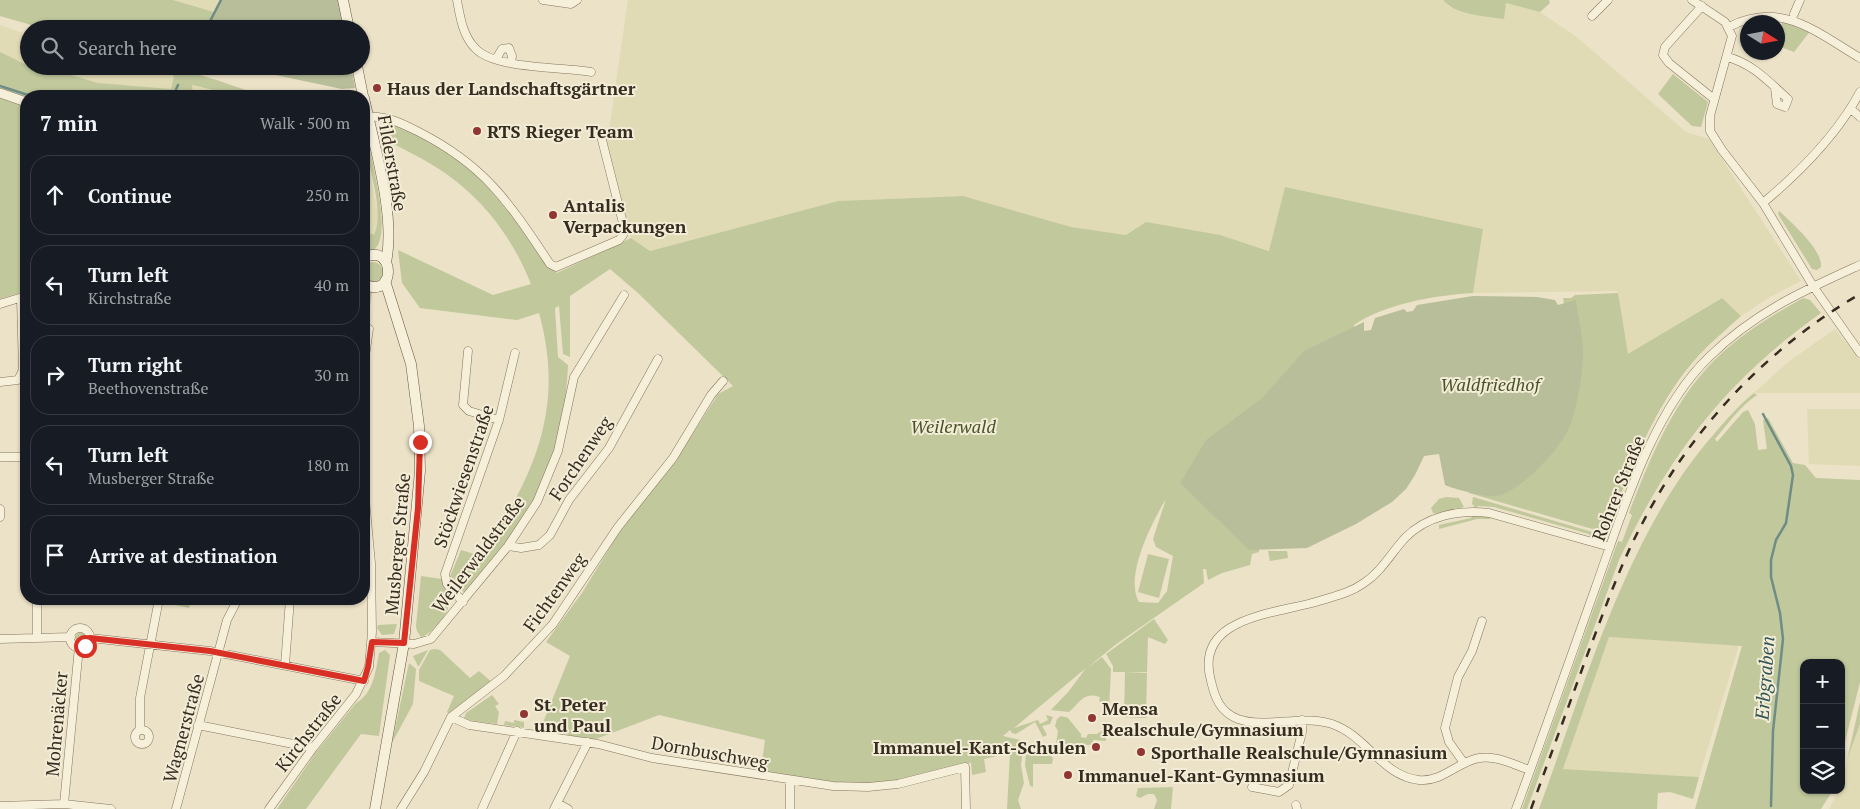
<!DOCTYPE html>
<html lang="en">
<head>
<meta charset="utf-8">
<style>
	:root { --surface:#171b24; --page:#242831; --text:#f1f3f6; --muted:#9ea1a6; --line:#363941 }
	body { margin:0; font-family:"PT Serif",serif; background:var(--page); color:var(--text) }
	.controls { position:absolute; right:15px; bottom:15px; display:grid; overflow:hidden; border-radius:10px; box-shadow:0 1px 4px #0004 }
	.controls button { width:45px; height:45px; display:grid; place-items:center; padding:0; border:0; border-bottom:1px solid var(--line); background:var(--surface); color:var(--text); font:25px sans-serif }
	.compass { position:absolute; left:1740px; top:15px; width:45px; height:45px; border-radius:50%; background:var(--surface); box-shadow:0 1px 4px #0004; rotate:101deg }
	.stop { position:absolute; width:15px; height:15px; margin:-11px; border:4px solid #d93025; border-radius:50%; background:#fff }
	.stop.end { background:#d93025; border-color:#fff; box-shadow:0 1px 5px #0008 }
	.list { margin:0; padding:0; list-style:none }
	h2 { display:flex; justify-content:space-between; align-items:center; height:65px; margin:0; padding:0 20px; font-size:21px }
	h2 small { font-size:16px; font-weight:400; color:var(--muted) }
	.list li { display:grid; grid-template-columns:32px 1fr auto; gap:15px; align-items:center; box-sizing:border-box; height:80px; margin:0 10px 10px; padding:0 10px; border:1px solid var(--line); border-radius:20px }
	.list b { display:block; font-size:19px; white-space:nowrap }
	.list p { margin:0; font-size:16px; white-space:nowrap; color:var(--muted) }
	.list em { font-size:16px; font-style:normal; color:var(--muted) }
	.icon { flex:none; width:28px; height:28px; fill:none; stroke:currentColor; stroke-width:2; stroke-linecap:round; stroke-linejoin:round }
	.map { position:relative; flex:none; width:1860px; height:809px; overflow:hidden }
	.search { position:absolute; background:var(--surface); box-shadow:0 1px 4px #0004; left:20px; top:20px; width:350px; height:55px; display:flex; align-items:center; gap:12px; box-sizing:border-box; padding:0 18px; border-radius:28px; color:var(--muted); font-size:19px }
	.panel { position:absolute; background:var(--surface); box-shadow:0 1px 4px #0004; left:20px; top:90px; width:350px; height:515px; border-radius:20px }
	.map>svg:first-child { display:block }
	.farmland { fill:#e0dbb5 }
	.green { fill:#c1c89c; fill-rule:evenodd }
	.cemetery { fill:#b8be9a }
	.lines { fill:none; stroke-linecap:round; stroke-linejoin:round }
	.stream { stroke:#6f8d87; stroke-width:2.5 }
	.minor-casing { stroke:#85755e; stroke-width:9 }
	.tertiary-casing { stroke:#85755e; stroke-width:10 }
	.secondary-casing { stroke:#675641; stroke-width:11 }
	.minor { stroke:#f6efda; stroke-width:8 }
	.tertiary { stroke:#f6efda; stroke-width:9 }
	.secondary { stroke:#f6efda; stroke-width:10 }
	.rail { stroke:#372c20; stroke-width:2.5; stroke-dasharray:9 9; stroke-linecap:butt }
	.route { stroke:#d93025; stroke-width:6 }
	.poi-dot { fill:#903633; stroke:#f3ecd6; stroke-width:2 }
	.labels { text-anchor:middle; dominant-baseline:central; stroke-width:4; stroke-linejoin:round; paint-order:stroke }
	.poi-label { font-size:18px; font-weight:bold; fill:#372c20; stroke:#f3ecd6; text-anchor:start }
	.street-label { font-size:18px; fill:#372c20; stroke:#f3ecd6 }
	.park-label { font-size:18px; font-style:italic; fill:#465229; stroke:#f3ecd6 }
	.water-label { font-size:19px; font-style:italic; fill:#315555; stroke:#f3ecd6 }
</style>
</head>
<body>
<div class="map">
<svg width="1860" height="809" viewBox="0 0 1860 809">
	<rect width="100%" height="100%" fill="#ebe2c7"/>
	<path class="farmland" d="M173 0H220L214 12Z
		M628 0H1443L1448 6 1475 14 1503 18 1506 3 1540 12 1578 38 1686 132 1709 139 1801 281 1770 297 1741 316 1721 298 1628 355 1617 291 1473 293 1483 229 1285 187 1270 251 1220 235H1126L1071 227 963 196 838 201 650 251 631 238 605 141 609 130Z
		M0 25 29 35V64L10 58 0 52Z
		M36 66H147L174 76 171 89 140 88 98 83Z
		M191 85 238 96H193Z
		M364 151H366L378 213V227L374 235 364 230Z
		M1835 329 1860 360V393H1754L1788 362Z
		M1807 409H1860V466L1809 464Z
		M1609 637 1739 645 1699 777 1563 769Z
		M1860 724V809H1829L1839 790H1841L1847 760Z"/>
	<path class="green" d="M0 0H173L214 12 205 29H45L0 16Z
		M1443 0H1549L1550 3 1540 12 1506 3 1504 19C1485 16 1455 15 1443 0Z
		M1783 17 1811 30 1794 52 1778 46Z
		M0 52 29 66 51 69 98 83 171 89 174 76 147 66C184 66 229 85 264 96H238L192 85 193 96H26V99L0 89Z
		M1673 74 1708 102 1701 127 1692 126 1658 94Z
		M0 97 26 107V291L0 299Z
		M385 118 399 123 477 169 557 273 631 238 650 251 838 201 963 196 1071 227 1126 235 1146 222 1220 235 1269 251 1285 187 1483 229 1473 293C1436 295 1384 304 1354 325L1355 351 1254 472 1259 552 1252 554 1250 565 1222 573 1208 580 1206 569H1203L1204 583 1115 645 1087 668 1102 657 1111 669 1109 709 1099 701 1100 697C1084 691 1079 703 1069 712L1051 710 1069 691 1086 668 1014 728 1038 720 1040 724 1048 720 1046 715 1053 717 1050 724 1042 726 1047 735 1043 737 1035 722 1016 734 1012 733 1010 730 1003 736 1024 741 1021 765 1024 783 1018 800 1021 809H1007L1010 753 984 759 986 772 972 775 971 762 965 767 868 787 760 776 765 740 659 715 588 742 542 725 570 656 546 642 582 593 618 534 680 454 718 394 733 386 638 293 610 269 570 296V357L563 354 559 306 555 308 558 357 568 365C566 404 561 445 545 481 526 523 494 559 465 593L449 579 461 550 481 556C533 477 566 410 539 313L517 320 420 308 402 283 398 250 493 295 531 284C513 239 485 201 445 173 425 159 402 149 381 137ZM1166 499 1153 539 1156 547 1173 556 1167 591 1158 603 1139 602C1124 577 1152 522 1166 499Z
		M370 150C373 169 398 256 364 252V230L374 235C384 214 371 174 366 151Z
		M1779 211C1791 222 1823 250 1821 267L1817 270 1812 269 1778 214Z
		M363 272a10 10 0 1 1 20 0a10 10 0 1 1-20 0Z
		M364 290 372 292 364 347Z
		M1618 293 1628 354 1722 298 1741 316C1727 329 1712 341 1699 355 1654 404 1630 472 1606 533L1469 493 1464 482 1566 315 1563 298H1571L1575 295Z
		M1803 298 1810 300 1821 313C1725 381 1669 455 1619 560L1527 809H1522L1618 541 1622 542 1632 515 1629 513C1648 463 1670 409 1707 368 1734 338 1768 318 1803 298Z
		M1754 393 1757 395C1740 406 1728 424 1715 439L1717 442 1743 412 1748 410 1755 424 1758 450 1767 449 1763 420 1768 418 1793 463 1805 465 1816 478 1860 480V682L1841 758V663H1804V790H1833L1821 809H1695L1742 646 1609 637 1563 769 1699 777 1693 799 1670 792 1658 793 1657 809H1539C1585 685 1626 534 1714 434 1727 419 1739 405 1754 393Z
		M1446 497 1459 498 1464 507 1438 514 1433 513 1431 508 1439 499Z
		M1473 497 1606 536 1604 542 1592 539 1589 534 1494 507 1478 506 1476 508 1472 504Z
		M1473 515 1491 517 1490 519H1477L1439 529V525L1471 518Z
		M1268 551H1287L1288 558 1270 561Z
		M1148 554 1169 559 1159 598 1138 592Z
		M421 576 442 579C450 601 454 606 437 625 432 630 428 635 421 637L417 631 416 626Z
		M163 599H192L189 608 162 602Z
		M1154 619 1168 640 1165 644 1148 637 1147 672H1113V666L1106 654Z
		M397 624 394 634 382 635 377 628 378 625Z
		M75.5 638a5.5 5.5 0 1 1 11 0a5.5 5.5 0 1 1-11 0Z
		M435 649 440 650 470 678 479 671 493 683 450 715 447 712 454 696 419 681V670L430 650Z
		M385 650 390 655 379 736 361 734 306 809H277L317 751 356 703C373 694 376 671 379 653Z
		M428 650 419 666H418L413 656Z
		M409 663 416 669 413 704 392 743Z
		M1125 672 1147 673 1146 718 1124 717Z
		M492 695 499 704 495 706 499 712 497 724 467 720 464 718 466 713Z
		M1860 702V724L1847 760Z
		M1061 716 1068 718 1081 734V737L1086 738 1088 734H1097L1103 730 1106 734V741L1093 740V745L1062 744 1059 747 1056 744 1058 731 1055 726 1057 719Z
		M514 720 524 722V728L504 725 505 721 514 723Z
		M1033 749 1036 752 1050 755 1053 758 1052 764H1033V787L1030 786 1025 765 1026 754Z
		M1173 787 1171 809H1154L1157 800 1154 794H1148L1140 798 1136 796 1138 788Z"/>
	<path class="cemetery" d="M220 0H340L345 29H205Z
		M233 66H351L355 88 342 89Z
		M1473 296 1537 297 1555 300 1558 305 1576 300C1578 318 1584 339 1583 357 1582 377 1578 401 1572 420 1566 444 1521 492 1496 496 1487 498 1454 489 1445 485L1439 454 1424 456 1415 475 1406 489 1392 502 1356 524 1307 548 1249 550 1180 483 1206 440 1262 398 1304 351 1364 322V331L1371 330 1375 318 1404 309 1407 312 1413 311 1417 305Z"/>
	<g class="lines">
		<path class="stream" d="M206 29 221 0
			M0 86 31 96
			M173 96 178 85
			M364 240 368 242
			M1763 414 1791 466 1793 475 1786 523 1776 540 1771 560V577L1780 613 1783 639 1773 731 1771 806"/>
		<defs>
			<path id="minor" d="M457 0C460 17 463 37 476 49 495 69 564 67 591 72
				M543 0 571 4 577 0
				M1692 0 1725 22 1732 36 1710 116V131L1722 150 1763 203 1813 286 1860 353
				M1702 6 1665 47 1663 55 1669 63 1714 99
				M1794 14 1800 0
				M1592 16 1608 0
				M1729 27C1781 0 1816 32 1860 58
				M1727 57C1752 63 1769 82 1788 99L1785 107 1777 104 1775 88
				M496 59 502 49 509 48 512 56 511 63
				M1851 109 1860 117
				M368 117C386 115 403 124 419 132 486 166 510 204 550 264L556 267 619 240 623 235 624 227 601 136
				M1763 203C1800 172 1837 135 1860 92
				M0 304 26 296
				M468 351 463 405 469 411 499 420
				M364 363 369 329
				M0 382 18 380 23 370 21 298
				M0 457H26
				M0 509V517
				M508 546 521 548 539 545 550 535 569 500 609 448 658 359
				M463 602 447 584 445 574 499 420 515 353
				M70 638a10 10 0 1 1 20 0a10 10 0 1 1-20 0Z
				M37 637V599
				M90 638 210 651 364 681
				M0 639 71 637
				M371 642 414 644 431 639 508 546 537 502 558 451 574 377 624 295
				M285 665 290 599
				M451 717 469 725 598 744 652 758 833 786 868 787 898 784 965 767 966 809
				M198 725 313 748
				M135 737a7 7 0 1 1 14 0a7 7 0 1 1-14 0Z
				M140 730V698L159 599
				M1464 763 1449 742 1445 728 1458 677 1472 651 1482 621
				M1530 770C1514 765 1497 755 1479 758 1457 762 1443 782 1419 780 1382 776 1367 736 1332 724 1302 714 1266 729 1238 719 1220 712 1215 698 1211 681 1193 616 1277 614 1319 601 1335 596 1350 593 1364 583 1382 571 1391 553 1405 538 1426 516 1460 509 1489 513L1610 547
				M1252 787 1279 792 1289 785 1302 732V720
				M557 803 568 809
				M64 804 79 647
				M1296 805 1297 809
				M0 806 64 804 111 809
				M176 809 227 620 238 599
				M269 809 313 748 356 694 369 667 372 632 371 563 364 488
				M401 809 424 772 451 717 504 676 553 624 618 527 673 458 711 395 723 381
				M482 809 517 731
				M554 809 588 742
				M790 809V781
				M1516 809C1543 736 1569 662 1595 589 1622 514 1651 413 1709 357 1755 312 1803 291 1860 265"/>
			<path id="tertiary" d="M0 93 26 102"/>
			<path id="secondary" d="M343 0 349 29
				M357 66 363 96
				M364 98C374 145 396 216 386 262
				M364 258C395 241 397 301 364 284
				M375 809 404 643 420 471 419 426 411 364 385 281"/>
		</defs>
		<use href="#minor" class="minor-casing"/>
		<use href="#tertiary" class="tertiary-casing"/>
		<use href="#secondary" class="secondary-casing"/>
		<use href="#minor" class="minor"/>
		<use href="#tertiary" class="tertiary"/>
		<use href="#secondary" class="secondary"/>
		<path class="rail" d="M1531 809C1550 757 1569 705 1588 653 1605 609 1620 565 1642 524 1691 429 1767 348 1860 294"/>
	</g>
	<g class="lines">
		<path class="route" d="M85 646 90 638 210 651 364 681 368 667 372 642 404 643 418 508 420 442"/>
	</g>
	<g class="poi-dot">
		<circle cx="377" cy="88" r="5"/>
		<circle cx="477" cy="131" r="5"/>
		<circle cx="553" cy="215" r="5"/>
		<circle cx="524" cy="714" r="5"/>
		<circle cx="1092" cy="718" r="5"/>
		<circle cx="1096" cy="747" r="5"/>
		<circle cx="1141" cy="752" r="5"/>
		<circle cx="1068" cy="775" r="5"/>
	</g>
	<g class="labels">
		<g class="poi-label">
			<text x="387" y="88">Haus der Landschaftsgärtner</text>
			<text x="487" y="131">RTS Rieger Team</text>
			<text x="563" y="205">Antalis<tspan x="563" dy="21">Verpackungen</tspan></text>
			<text x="534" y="704">St. Peter<tspan x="534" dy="21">und Paul</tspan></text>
			<text x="1102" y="708">Mensa<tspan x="1102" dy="21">Realschule/Gymnasium</tspan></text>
			<text x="1086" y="747" text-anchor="end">Immanuel-Kant-Schulen</text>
			<text x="1151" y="752">Sporthalle Realschule/Gymnasium</text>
			<text x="1078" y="775">Immanuel-Kant-Gymnasium</text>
		</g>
		<g class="street-label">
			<text transform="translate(393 163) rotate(80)">Filderstraße</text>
			<text transform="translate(580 458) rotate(-56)">Forchenweg</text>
			<text transform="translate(463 476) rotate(-71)">Stöckwiesenstraße</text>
			<text transform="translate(1618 488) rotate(-68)">Rohrer Straße</text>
			<text transform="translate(397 544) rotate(-85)">Musberger Straße</text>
			<text transform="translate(478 554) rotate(-53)">Weilerwaldstraße</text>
			<text transform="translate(554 592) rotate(-54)">Fichtenweg</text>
			<text transform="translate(56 724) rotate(-85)">Mohrenäcker</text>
			<text transform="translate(183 728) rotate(-75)">Wagnerstraße</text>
			<text transform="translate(308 732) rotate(-52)">Kirchstraße</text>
			<text transform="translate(710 752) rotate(10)">Dornbuschweg</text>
		</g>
		<g class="park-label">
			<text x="1490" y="384">Waldfriedhof</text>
			<text x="953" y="426">Weilerwald</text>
		</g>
		<g class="water-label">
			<text transform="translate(1764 678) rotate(-86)">Erbgraben</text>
		</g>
	</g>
</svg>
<div class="controls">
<button>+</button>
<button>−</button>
<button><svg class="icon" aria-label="layers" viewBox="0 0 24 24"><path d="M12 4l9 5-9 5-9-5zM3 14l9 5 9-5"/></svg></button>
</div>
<svg class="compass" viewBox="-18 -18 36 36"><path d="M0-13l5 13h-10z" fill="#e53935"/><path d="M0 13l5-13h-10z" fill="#9ea1a6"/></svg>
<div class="stop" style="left:85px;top:646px"></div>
<div class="stop end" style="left:420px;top:442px"></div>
<div class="search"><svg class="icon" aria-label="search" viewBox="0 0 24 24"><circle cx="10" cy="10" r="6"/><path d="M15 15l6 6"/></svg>Search here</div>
<section class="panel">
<h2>7 min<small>Walk · 500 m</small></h2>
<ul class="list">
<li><svg class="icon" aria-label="ahead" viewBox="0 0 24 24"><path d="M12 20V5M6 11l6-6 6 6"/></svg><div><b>Continue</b></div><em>250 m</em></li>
<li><svg class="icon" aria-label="left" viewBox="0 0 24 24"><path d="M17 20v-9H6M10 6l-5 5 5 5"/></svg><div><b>Turn left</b><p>Kirchstraße</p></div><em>40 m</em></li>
<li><svg class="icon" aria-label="right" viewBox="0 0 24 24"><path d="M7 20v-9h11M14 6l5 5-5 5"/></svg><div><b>Turn right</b><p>Beethovenstraße</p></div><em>30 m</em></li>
<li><svg class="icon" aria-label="left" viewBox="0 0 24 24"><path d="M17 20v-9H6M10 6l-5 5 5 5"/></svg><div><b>Turn left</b><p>Musberger Straße</p></div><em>180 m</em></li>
<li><svg class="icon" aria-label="arrive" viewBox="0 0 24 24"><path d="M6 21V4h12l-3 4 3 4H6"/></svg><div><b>Arrive at destination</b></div></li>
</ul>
</section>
</div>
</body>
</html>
